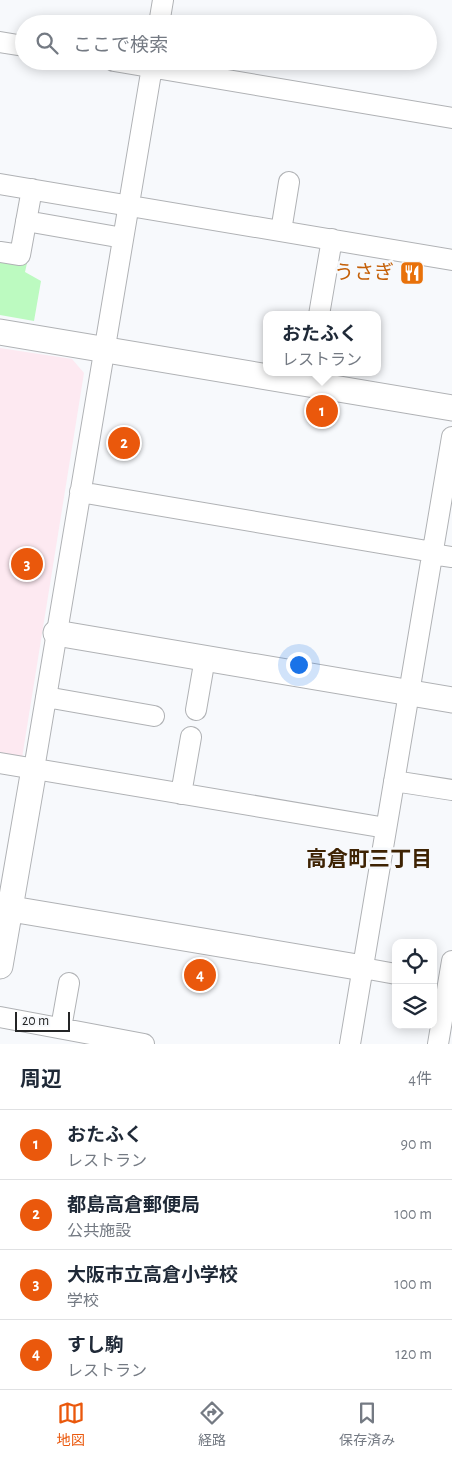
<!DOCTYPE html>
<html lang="ja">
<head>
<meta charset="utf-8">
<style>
	:root { --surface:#fff; --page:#f2f2f3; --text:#1f2937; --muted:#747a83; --line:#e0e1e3; --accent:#ea580c }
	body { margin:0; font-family:"Alegreya Sans","Noto Sans JP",sans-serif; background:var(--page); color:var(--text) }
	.controls { position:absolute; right:15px; bottom:15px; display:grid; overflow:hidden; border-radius:10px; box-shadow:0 2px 12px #0003 }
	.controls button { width:45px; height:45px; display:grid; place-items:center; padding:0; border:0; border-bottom:1px solid var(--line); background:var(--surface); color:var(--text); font:25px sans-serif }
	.scale { position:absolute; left:15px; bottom:12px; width:55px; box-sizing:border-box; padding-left:5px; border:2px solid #242526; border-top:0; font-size:14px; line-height:18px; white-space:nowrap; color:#242526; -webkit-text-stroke:4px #f7f9fc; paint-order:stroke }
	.you { position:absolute; left:298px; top:664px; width:18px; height:18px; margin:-12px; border:4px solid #fff; border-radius:50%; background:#1a73e8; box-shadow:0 0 0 8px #1a73e833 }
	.badge { display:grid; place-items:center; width:32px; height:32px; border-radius:50%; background:var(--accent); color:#fff; font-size:16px; font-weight:700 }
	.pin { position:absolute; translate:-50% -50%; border:2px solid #fff; box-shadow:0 1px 5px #0006 }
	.popup { position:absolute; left:263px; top:311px; width:118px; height:65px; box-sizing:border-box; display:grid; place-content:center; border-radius:10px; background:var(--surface); filter:drop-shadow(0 1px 4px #0005); font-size:16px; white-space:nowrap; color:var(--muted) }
	.popup b { font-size:19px; color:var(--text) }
	.popup::after { content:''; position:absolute; left:50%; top:100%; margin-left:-10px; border:10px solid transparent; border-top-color:var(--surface) }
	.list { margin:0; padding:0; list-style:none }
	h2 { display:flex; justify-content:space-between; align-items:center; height:65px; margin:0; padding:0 20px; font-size:21px }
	h2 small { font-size:16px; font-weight:400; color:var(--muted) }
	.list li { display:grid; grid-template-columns:32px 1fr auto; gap:15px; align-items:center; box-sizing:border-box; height:70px; padding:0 20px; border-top:1px solid var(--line) }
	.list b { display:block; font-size:19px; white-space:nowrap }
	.list p { margin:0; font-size:16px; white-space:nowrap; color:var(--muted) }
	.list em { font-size:16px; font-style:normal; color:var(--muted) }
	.icon { flex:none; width:28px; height:28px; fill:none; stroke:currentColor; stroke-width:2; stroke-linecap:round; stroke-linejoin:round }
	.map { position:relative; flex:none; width:452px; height:1044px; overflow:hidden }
	.search { position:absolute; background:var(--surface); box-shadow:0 2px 12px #0003; left:15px; right:15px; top:15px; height:55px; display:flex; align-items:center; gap:12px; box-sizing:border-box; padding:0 18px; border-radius:28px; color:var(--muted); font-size:19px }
	.sheet { height:345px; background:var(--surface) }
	nav { display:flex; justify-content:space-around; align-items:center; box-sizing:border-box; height:70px; border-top:1px solid var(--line); background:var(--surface); font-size:14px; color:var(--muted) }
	nav a { display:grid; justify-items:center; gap:2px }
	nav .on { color:var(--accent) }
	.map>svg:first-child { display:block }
	.education { fill:#fde9f1 }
	.green { fill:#bcfac0 }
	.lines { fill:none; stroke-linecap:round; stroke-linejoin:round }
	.minor-casing { stroke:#b0b2b5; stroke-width:22 }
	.tertiary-casing { stroke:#b0b2b5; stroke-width:27 }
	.minor { stroke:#fff; stroke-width:20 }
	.tertiary { stroke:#fff; stroke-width:25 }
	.labels { text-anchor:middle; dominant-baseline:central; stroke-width:5; stroke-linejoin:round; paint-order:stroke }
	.food-label { font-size:20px; fill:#c56008; stroke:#f7f9fc; text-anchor:end }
	.neighbourhood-label { font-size:21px; font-weight:bold; fill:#3e2303; stroke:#f7f9fc }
</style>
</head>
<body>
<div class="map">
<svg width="452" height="1044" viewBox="0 0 452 1044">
	<rect width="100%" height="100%" fill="#f7f9fc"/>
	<path class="education" d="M0 348 72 359 84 373 22 758 0 754Z"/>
	<path class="green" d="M0 259 27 263 25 272 41 281 34 321 0 315Z"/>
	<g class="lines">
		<defs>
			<path id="minor" d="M159 24 163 0
				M0 42 24 46
				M114 61 452 118
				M0 184 452 260
				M26 221 123 238
				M281 231 289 182
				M0 252 20 255 32 189
				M319 315 332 239
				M80 492 433 552
				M432 554 452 557
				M46 697 154 716
				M196 710 205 658
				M0 763 386 828
				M34 769 153 61
				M394 781 452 790
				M181 794 191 737
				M363 968 396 974
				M0 1017 144 1044
				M61 1028 69 983
				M350 1044 452 437
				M438 1044 452 961"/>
			<path id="tertiary" d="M0 332 452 408
				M56 633 452 700
				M0 907 363 968
				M0 966 34 769"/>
		</defs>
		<use href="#minor" class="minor-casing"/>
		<use href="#tertiary" class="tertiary-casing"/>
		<use href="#minor" class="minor"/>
		<use href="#tertiary" class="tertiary"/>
	</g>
	<defs>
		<symbol id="restaurant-square" viewBox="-11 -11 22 22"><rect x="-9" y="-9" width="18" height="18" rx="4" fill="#e8710a" stroke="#f7f9fc"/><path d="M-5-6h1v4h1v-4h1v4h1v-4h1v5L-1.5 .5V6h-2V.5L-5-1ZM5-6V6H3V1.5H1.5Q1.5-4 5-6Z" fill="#fff"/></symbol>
	</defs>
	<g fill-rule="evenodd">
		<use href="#restaurant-square" x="398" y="259" width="28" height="28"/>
	</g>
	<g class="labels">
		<g class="food-label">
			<text x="394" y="273">うさぎ</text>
		</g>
		<g class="neighbourhood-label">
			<text x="369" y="859">高倉町三丁目</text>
		</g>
	</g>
</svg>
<div class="controls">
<button><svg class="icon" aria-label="locate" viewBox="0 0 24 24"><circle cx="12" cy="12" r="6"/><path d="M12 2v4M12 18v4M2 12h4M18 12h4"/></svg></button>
<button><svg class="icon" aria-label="layers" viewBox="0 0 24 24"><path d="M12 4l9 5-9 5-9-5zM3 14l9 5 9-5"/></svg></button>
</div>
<div class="scale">20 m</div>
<div class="you"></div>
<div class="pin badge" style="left:322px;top:411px">1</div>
<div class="popup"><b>おたふく</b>レストラン</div>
<div class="pin badge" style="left:124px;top:443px">2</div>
<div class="pin badge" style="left:27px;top:564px">3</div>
<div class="pin badge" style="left:200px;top:975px">4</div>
<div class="search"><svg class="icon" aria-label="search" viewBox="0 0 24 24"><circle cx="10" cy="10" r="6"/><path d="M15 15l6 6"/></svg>ここで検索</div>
</div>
<section class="sheet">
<h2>周辺<small>4件</small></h2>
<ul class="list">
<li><span class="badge">1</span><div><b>おたふく</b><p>レストラン</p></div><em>90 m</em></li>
<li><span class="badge">2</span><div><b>都島高倉郵便局</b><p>公共施設</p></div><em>100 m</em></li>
<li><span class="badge">3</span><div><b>大阪市立高倉小学校</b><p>学校</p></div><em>100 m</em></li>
<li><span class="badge">4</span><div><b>すし駒</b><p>レストラン</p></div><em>120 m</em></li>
</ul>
</section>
<nav>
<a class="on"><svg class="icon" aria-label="map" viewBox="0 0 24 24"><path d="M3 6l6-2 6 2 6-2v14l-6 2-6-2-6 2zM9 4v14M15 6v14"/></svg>地図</a>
<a><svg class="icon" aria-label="directions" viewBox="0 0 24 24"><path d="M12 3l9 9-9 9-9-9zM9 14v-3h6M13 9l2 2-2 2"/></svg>経路</a>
<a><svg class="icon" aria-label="saved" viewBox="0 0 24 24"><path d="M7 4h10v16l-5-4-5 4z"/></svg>保存済み</a>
</nav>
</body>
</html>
